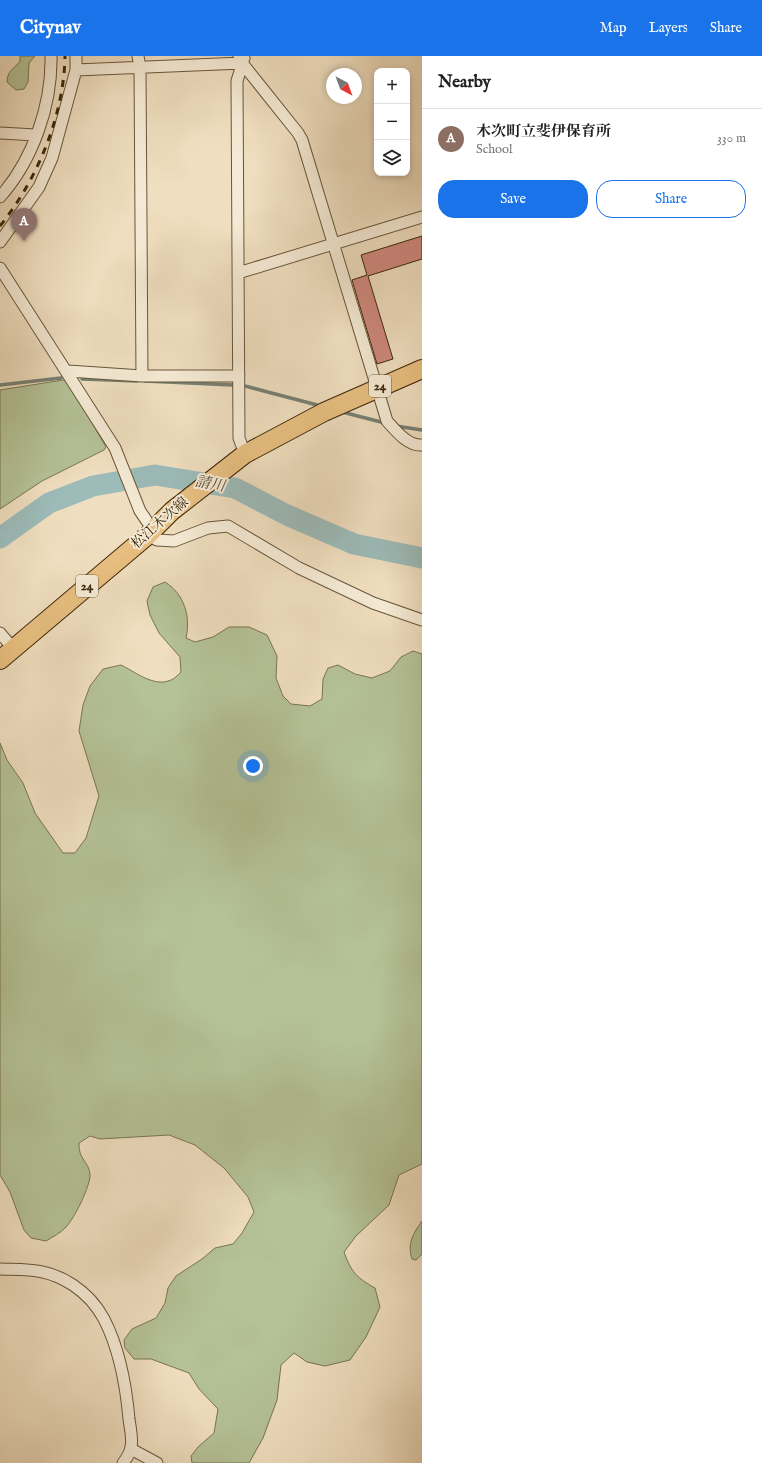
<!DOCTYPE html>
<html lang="en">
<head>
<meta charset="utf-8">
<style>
	:root { --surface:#fff; --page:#f6f6f6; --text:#222; --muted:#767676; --line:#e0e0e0; --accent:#1a73e8 }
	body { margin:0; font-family:"IM FELL English","Noto Serif JP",serif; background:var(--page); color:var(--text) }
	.controls { position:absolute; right:12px; top:12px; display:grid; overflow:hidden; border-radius:8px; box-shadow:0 2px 6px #0003 }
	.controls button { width:36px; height:36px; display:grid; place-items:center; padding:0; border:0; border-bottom:1px solid var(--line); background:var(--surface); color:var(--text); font:20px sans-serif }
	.compass { position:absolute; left:326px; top:12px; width:36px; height:36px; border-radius:50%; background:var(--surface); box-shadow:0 2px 6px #0003; rotate:139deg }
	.you { position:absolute; left:253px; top:710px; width:14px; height:14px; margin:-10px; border:3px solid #fff; border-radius:50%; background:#1a73e8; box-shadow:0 0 0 6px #1a73e833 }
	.badge { display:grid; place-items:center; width:26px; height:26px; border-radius:50%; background:var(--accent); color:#fff; font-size:13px; font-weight:700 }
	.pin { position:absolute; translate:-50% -33px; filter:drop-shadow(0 1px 2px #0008) }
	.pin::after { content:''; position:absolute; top:21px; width:14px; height:12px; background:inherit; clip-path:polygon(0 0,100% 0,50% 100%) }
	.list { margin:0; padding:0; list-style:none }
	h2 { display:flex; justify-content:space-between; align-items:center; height:52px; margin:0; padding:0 16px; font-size:17px }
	h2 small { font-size:13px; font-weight:400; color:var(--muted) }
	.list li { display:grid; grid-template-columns:26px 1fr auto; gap:12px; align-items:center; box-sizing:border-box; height:60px; padding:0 16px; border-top:1px solid var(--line) }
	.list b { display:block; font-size:15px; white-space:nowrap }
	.list p { margin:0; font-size:13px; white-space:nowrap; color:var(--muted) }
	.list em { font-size:13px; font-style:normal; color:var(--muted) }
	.actions { display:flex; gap:8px; padding:12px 16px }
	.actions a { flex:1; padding:9px 0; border:1px solid var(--accent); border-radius:16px; text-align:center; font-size:14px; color:var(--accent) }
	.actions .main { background:var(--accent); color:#fff }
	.icon { flex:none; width:22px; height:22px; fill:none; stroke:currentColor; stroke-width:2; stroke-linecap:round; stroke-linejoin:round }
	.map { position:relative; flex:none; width:422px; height:1407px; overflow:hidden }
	header { display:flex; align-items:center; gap:24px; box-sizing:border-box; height:56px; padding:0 20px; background:var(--accent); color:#fff }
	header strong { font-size:19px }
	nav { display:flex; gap:22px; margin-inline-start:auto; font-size:14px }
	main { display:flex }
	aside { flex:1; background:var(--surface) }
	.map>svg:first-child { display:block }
	.green { fill:#b4c296; stroke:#787551 }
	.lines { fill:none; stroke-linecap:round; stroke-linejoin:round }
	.stream { stroke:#768074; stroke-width:3.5 }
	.river { stroke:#9cbbb9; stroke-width:21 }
	.building { fill:#ce897e; stroke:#3c280c }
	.minor-casing { stroke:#695639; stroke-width:13 }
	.primary-casing { stroke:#3c280c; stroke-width:20 }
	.minor { stroke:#f5ead5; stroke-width:11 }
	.primary { stroke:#e8bf80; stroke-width:18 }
	.rail { stroke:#3c280c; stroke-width:3; stroke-dasharray:7 7; stroke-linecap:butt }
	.labels { text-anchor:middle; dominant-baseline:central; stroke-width:4; stroke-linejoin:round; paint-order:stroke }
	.shield { fill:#f5ead5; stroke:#746248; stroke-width:1 }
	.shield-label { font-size:13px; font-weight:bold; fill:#3c280c }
	.street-label { font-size:14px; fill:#3c280c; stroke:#f5ead5 }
	.water-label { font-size:15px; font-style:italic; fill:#544d37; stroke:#f5ead5 }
</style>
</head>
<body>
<header>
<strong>Citynav</strong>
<nav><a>Map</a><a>Layers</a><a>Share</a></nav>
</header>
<main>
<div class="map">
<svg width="422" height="1407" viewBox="0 0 422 1407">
	<rect width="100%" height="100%" fill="#efdebf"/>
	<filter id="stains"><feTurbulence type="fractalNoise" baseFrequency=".005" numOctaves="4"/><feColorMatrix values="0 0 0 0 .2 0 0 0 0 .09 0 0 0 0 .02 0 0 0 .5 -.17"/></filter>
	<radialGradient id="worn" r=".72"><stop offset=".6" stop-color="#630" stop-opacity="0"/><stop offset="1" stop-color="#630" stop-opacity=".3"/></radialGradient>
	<path class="green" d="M20 0H35L29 7 28 26 24 33 16 34 7 26C7 15 14 13 20 5Z
		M63 324 68 325 106 391 104 394 42 425 0 453V334Z
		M165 526C184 538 191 560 186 582L195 586 213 581 229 571H249L267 579 277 600 276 622 283 640 291 648 310 650 322 643 323 623 328 612 338 609 355 618 372 622 390 615 401 601 413 595 422 598V1108L399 1119 389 1149 356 1180 344 1196C351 1216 357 1222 375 1232L380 1251 366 1281 350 1304 325 1310 307 1306 294 1297 281 1309 277 1344 263 1382 249 1407H192L191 1400 198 1391 214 1377 218 1353 199 1333 189 1317 151 1303H134L125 1292 124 1284 132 1273 156 1262 165 1247 168 1232 176 1220 202 1203 215 1192 233 1188 242 1177 254 1156 248 1141 224 1112 195 1089 169 1079 100 1083 90 1080 79 1087C78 1103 89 1106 90 1118 91 1129 74 1163 66 1171 61 1177 52 1181 46 1185L31 1182 24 1174 10 1136 0 1119V687L7 704 23 727 35 757 63 797H75L86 782 99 740 79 675 83 649 90 630 103 613 121 609C134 615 154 632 171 624 174 623 178 619 181 616L180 601 159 577 150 559 147 545 153 531Z
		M422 1165V1198L416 1204 412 1203C407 1187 413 1178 422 1165Z"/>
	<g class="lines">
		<path class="stream" d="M82 323 137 325
			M145 325 233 329
			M0 329 61 322
			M245 330 321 350
			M342 356 381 366
			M396 370 422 374"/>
		<path class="river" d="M0 482 49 447 93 430 155 419 235 432 287 459 354 488 422 502"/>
	</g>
	<path class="building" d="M422 180V203L368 220 393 303 377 308 352 224 367 219 361 199Z"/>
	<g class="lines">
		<defs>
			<path id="minor" d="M138 0 140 12 142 320
				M239 0 242 7 298 77 302 84 387 365C396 375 408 390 422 389
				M244 2 237 25 239 382 245 398
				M76 14 242 7
				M0 77 36 79
				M0 141C33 104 52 49 51 0
				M0 186 39 131 52 102 76 14V0
				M0 212 115 392 140 455 153 474
				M238 217 422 161
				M68 315 142 320H239
				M148 479 157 484 174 485 208 472 228 470 299 512 373 547 422 564
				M0 577 13 592
				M0 1213C29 1214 47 1212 73 1229 85 1237 97 1250 104 1263 120 1294 126 1329 129 1363 130 1372 133 1382 131 1391 130 1397 127 1402 123 1407
				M131 1393 157 1407"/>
			<path id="primary" d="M0 604 148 479 172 455 245 398 324 356 422 313"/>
		</defs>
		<use href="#minor" class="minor-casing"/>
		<use href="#primary" class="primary-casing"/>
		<use href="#minor" class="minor"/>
		<use href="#primary" class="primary"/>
		<path class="rail" d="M0 170C37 124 64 60 65 0"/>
	</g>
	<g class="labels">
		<g class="shield">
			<rect x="369" y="319" width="22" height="22" rx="3"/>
			<rect x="76" y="519" width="22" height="22" rx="3"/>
		</g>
		<g class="shield-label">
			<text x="380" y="330">24</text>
			<text x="87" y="530">24</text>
		</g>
		<g class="street-label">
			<text transform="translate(160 467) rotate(-41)">松江木次線</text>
		</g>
		<g class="water-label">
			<text transform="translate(210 428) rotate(10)">請川</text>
		</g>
	</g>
	<rect width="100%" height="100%" filter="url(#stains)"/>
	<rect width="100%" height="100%" fill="url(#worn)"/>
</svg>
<div class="controls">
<button>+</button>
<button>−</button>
<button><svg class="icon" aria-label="layers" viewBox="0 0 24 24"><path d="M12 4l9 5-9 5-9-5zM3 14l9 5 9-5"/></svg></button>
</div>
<svg class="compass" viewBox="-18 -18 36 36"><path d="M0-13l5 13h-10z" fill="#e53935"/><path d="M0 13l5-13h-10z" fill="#767676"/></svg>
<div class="you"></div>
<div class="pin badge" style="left:24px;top:185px;background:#8d6e63">A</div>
</div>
<aside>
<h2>Nearby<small></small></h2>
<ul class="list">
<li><span class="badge" style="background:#8d6e63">A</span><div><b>木次町立斐伊保育所</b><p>School</p></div><em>330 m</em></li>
</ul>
<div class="actions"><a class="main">Save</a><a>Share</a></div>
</aside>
</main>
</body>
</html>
